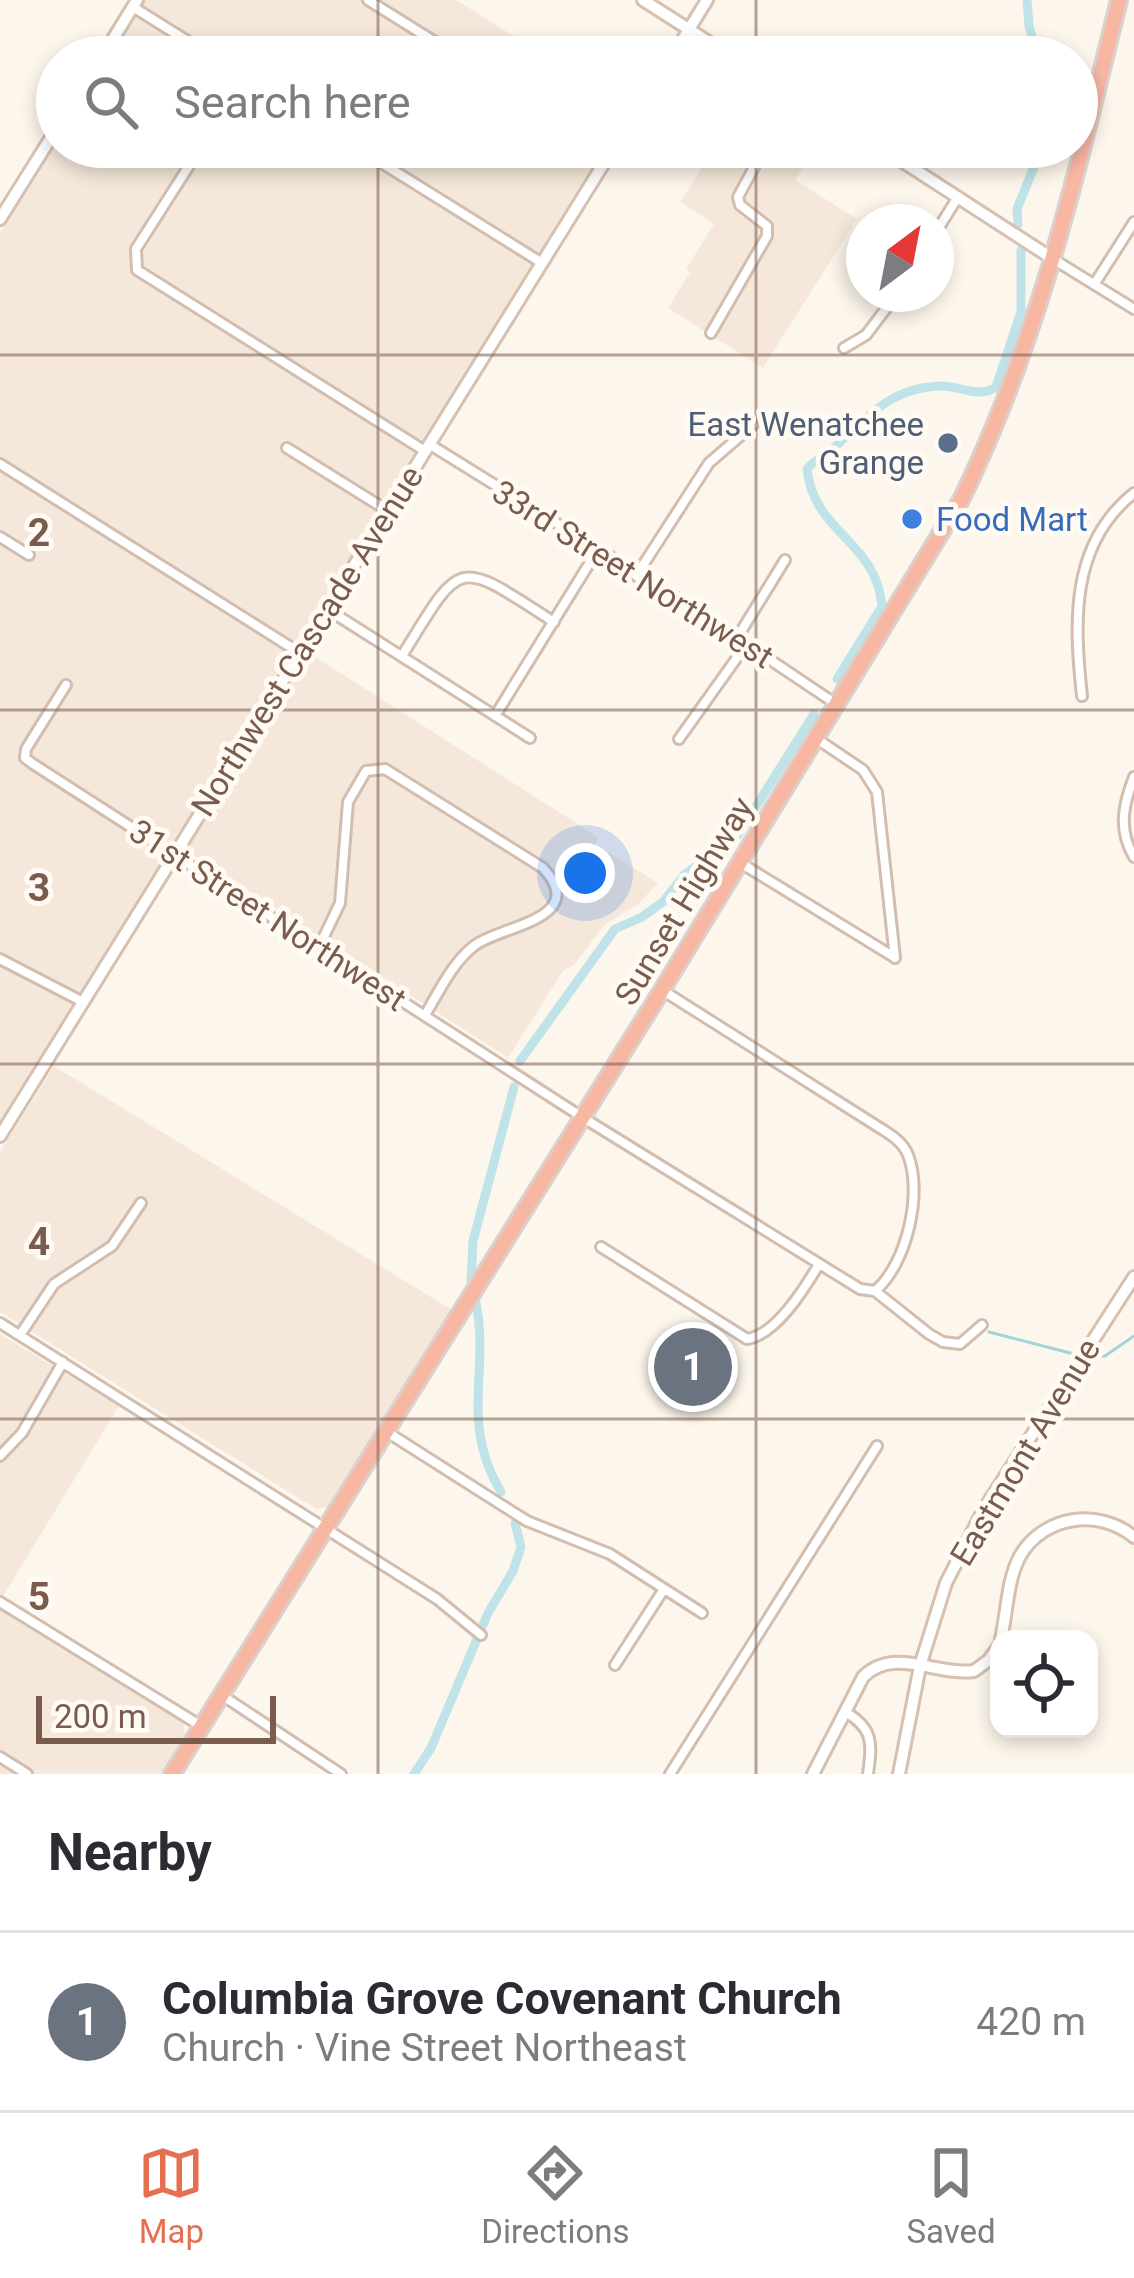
<!DOCTYPE html>
<html lang="en">
<head>
<meta charset="utf-8">
<style>
	:root { --surface:#fff; --page:#f2f2f3; --text:#2b2b33; --muted:#7c7c81; --line:#e1e1e2; --accent:#e76f51 }
	body { margin:0; font-family:Roboto,sans-serif; background:var(--page); color:var(--text) }
	.controls { position:absolute; right:36px; bottom:36px; display:grid; overflow:hidden; border-radius:24px; box-shadow:0 6px 18px #0003 }
	.controls button { width:108px; height:108px; display:grid; place-items:center; padding:0; border:0; border-bottom:3px solid var(--line); background:var(--surface); color:var(--text); font:60px sans-serif }
	.compass { position:absolute; left:846px; top:204px; width:108px; height:108px; border-radius:50%; background:var(--surface); box-shadow:0 6px 18px #0003; rotate:32deg }
	.scale { position:absolute; left:36px; bottom:30px; width:240px; box-sizing:border-box; padding-left:12px; border:6px solid #7a5c4d; border-top:0; font-size:33px; line-height:42px; white-space:nowrap; color:#7a5c4d; -webkit-text-stroke:9px #fffaf3; paint-order:stroke }
	.you { position:absolute; left:585px; top:873px; width:42px; height:42px; margin:-30px; border:9px solid #fff; border-radius:50%; background:#1a73e8; box-shadow:0 0 0 18px #1a73e833 }
	.badge { display:grid; place-items:center; width:78px; height:78px; border-radius:50%; background:var(--accent); color:#fff; font-size:39px; font-weight:700 }
	.pin { position:absolute; translate:-50% -50%; border:6px solid #fff; box-shadow:0 3px 12px #0006 }
	.list { margin:0; padding:0; list-style:none }
	h2 { display:flex; justify-content:space-between; align-items:center; height:156px; margin:0; padding:0 48px; font-size:51px }
	h2 small { font-size:39px; font-weight:400; color:var(--muted) }
	.list li { display:grid; grid-template-columns:78px 1fr auto; gap:36px; align-items:center; box-sizing:border-box; height:180px; padding:0 48px; border-top:3px solid var(--line) }
	.list b { display:block; font-size:45px; white-space:nowrap }
	.list p { margin:0; font-size:39px; white-space:nowrap; color:var(--muted) }
	.list em { font-size:39px; font-style:normal; color:var(--muted) }
	.icon { flex:none; width:66px; height:66px; fill:none; stroke:currentColor; stroke-width:2; stroke-linecap:round; stroke-linejoin:round }
	.map { position:relative; flex:none; width:1134px; height:1774px; overflow:hidden }
	.search { position:absolute; background:var(--surface); box-shadow:0 6px 18px #0003; left:36px; right:36px; top:36px; height:132px; display:flex; align-items:center; gap:30px; box-sizing:border-box; padding:0 42px; border-radius:66px; color:var(--muted); font-size:45px }
	.sheet { height:336px; background:var(--surface) }
	nav { display:flex; justify-content:space-around; align-items:center; box-sizing:border-box; height:168px; border-top:3px solid var(--line); background:var(--surface); font-size:33px; color:var(--muted) }
	nav a { display:grid; justify-items:center; gap:6px }
	nav .on { color:var(--accent) }
	.map>svg:first-child { display:block }
	.residential { fill:#f5e8da }
	.lines { fill:none; stroke-linecap:round; stroke-linejoin:round }
	.stream { stroke:#a5d3da; stroke-width:3 }
	.canal { stroke:#bfe3e8; stroke-width:9 }
	.street-casing { stroke:#d1beb0; stroke-width:14 }
	.secondary-casing { stroke:#d6c0b0; stroke-width:16 }
	.highway-casing { stroke:#dad1cd; stroke-width:20 }
	.street { stroke:#fff; stroke-width:8 }
	.secondary { stroke:#fff; stroke-width:10 }
	.highway { stroke:#f7b7a3; stroke-width:14 }
	.grid { fill:none; stroke:#7a5c4d; stroke-width:3; stroke-opacity:0.55 }
	.service-dot { fill:#5c6f8a; stroke:#fffaf3; stroke-width:4.5 }
	.shop-dot { fill:#3f7fe0; stroke:#fffaf3; stroke-width:4.5 }
	.labels { text-anchor:middle; dominant-baseline:central; stroke-width:10; stroke-linejoin:round; paint-order:stroke }
	.service-label { font-size:33px; fill:#4e5e75; stroke:#fffaf3; text-anchor:end }
	.shop-label { font-size:33px; fill:#366cbe; stroke:#fffaf3; text-anchor:start }
	.street-label { font-size:33px; fill:#7a5c4d; stroke:#fffaf3 }
	.grid-label { font-size:39px; text-anchor:middle; font-weight:bold; fill:#7a5c4d; stroke:#fffaf3; stroke-width:10; stroke-linejoin:round; paint-order:stroke }
</style>
</head>
<body>
<div class="map">
<svg width="1134" height="1774" viewBox="0 0 1134 1774">
	<rect width="100%" height="100%" fill="#fdf6ec"/>
	<path class="residential" d="M144 0H456L547 57H109Z
		M57 140V147H606L0 1126V232Z
		M715 147H816L795 180 857 219 763 368 668 308 690 272 686 269 714 224 680 202Z
		M306 651 598 837 595 844 658 883 638 904 604 925 575 964 563 971 508 1058 188 852 190 840Z
		M54 1066 452 1310 329 1507 316 1509 0 1312V1152Z
		M0 1334 119 1406 2 1598 0 1597Z
		M0 1610 183 1722 186 1738 163 1774H0Z"/>
	<g class="lines">
		<path class="stream" d="M989 1332 1078 1355
			M1088 1357 1105 1356 1134 1336"/>
		<path class="canal" d="M1027 0 1029 26 1038 57
			M1018 224 1017 209 1042 147
			M837 679 882 606C876 540 814 534 807 469 815 459 827 455 836 446 869 415 893 387 941 386 961 386 978 399 996 387L1021 312V250
			M520 1061 615 929 642 917 663 902 685 874 738 835 814 714
			M471 1282 473 1241 514 1087
			M476 1303C490 1374 459 1421 501 1492
			M414 1774 431 1748 488 1613 513 1571 521 1547 515 1523"/>
		<defs>
			<path id="street" d="M368 0 459 57
				M133 7 213 57
				M201 147 136 249 137 270 425 451
				M356 147 542 263
				M936 232 958 197
				M1053 259 1134 309
				M1095 283 1134 222
				M711 333 767 236V226L740 205 738 197 765 147
				M844 348 866 335 897 294
				M429 444 693 608 836 704
				M287 448 388 511
				M0 464 300 653
				M0 537 29 555
				M636 576 709 463 753 425
				M327 609 530 738
				M737 638 785 560
				M402 656C463 556 456 559 554 622
				M66 685 26 749 25 758 33 764 582 1117 860 1289 875 1291C907 1264 923 1193 908 1155 903 1142 891 1135 880 1128L662 990
				M1082 696C1074 622 1070 544 1134 493
				M495 716 597 551
				M679 739 746 645
				M817 739 863 770 877 792 895 958
				M1134 777C1123 805 1118 830 1134 857
				M739 862 894 957
				M319 947 340 903 348 802 366 771 385 769 543 868C591 920 498 926 474 946 452 963 439 992 425 1015
				M0 959 83 1002
				M601 1247 747 1339C776 1335 805 1288 819 1264
				M875 1291 929 1334 943 1342 960 1344 982 1325
				M0 1323 437 1599 481 1635
				M20 1335 54 1284 112 1246 141 1203
				M387 1432 527 1521 610 1554 702 1613
				M0 1456 22 1433 63 1362
				M0 1602 201 1726
				M615 1665 664 1589
				M223 1696 341 1774
				M845 1712C874 1728 872 1744 868 1774
				M0 1757 27 1774
				M670 1774 877 1446"/>
			<path id="secondary" d="M643 0 732 57
				M102 57 137 0
				M672 57 707 0
				M880 147 1053 259
				M0 219 57 128
				M0 1136 614 147
				M1001 1639C1007 1613 1007 1580 1020 1556 1044 1515 1099 1508 1134 1537
				M813 1774 863 1677C894 1646 936 1676 974 1671L989 1660 999 1646
				M899 1774 920 1666 946 1583 984 1509 1134 1277"/>
			<path id="highway" d="M172 1774 662 990 961 500C1039 341 1077 171 1119 0"/>
		</defs>
		<use href="#street" class="street-casing"/>
		<use href="#secondary" class="secondary-casing"/>
		<use href="#highway" class="highway-casing"/>
		<use href="#street" class="street"/>
		<use href="#secondary" class="secondary"/>
		<use href="#highway" class="highway"/>
	</g>
	<path class="grid" d="M378 0V57M756 0V57M378 147V1774M756 147V1774M0 355H1134M0 710H1134M0 1064H1134M0 1419H1134"/>
	<circle class="service-dot" cx="948" cy="443" r="12"/>
	<circle class="shop-dot" cx="912" cy="519" r="12"/>
	<g class="labels">
		<g class="service-label">
			<text x="924" y="424">East Wenatchee<tspan x="924" dy="38">Grange</tspan></text>
		</g>
		<g class="shop-label">
			<text x="936" y="519">Food Mart</text>
		</g>
		<g class="street-label">
			<text transform="translate(633 574) rotate(32)">33rd Street Northwest</text>
			<text transform="translate(307 641) rotate(-58)">Northwest Cascade Avenue</text>
			<text transform="translate(684 901) rotate(-59)">Sunset Highway</text>
			<text transform="translate(268 915) rotate(33)">31st Street Northwest</text>
			<text transform="translate(1025 1452) rotate(-59)">Eastmont Avenue</text>
		</g>
	</g>
	<g class="grid-label">
		<text x="39" y="546">2</text>
		<text x="39" y="901">3</text>
		<text x="39" y="1255">4</text>
		<text x="39" y="1610">5</text>
	</g>
</svg>
<div class="controls">
<button><svg class="icon" aria-label="locate" viewBox="0 0 24 24"><circle cx="12" cy="12" r="6"/><path d="M12 2v4M12 18v4M2 12h4M18 12h4"/></svg></button>
</div>
<svg class="compass" viewBox="-18 -18 36 36"><path d="M0-13l5 13h-10z" fill="#e53935"/><path d="M0 13l5-13h-10z" fill="#7c7c81"/></svg>
<div class="scale">200 m</div>
<div class="you"></div>
<div class="pin badge" style="left:693px;top:1367px;background:#6b7280">1</div>
<div class="search"><svg class="icon" aria-label="search" viewBox="0 0 24 24"><circle cx="10" cy="10" r="6"/><path d="M15 15l6 6"/></svg>Search here</div>
</div>
<section class="sheet">
<h2>Nearby<small></small></h2>
<ul class="list">
<li><span class="badge" style="background:#6b7280">1</span><div><b>Columbia Grove Covenant Church</b><p>Church · Vine Street Northeast</p></div><em>420 m</em></li>
</ul>
</section>
<nav>
<a class="on"><svg class="icon" aria-label="map" viewBox="0 0 24 24"><path d="M3 6l6-2 6 2 6-2v14l-6 2-6-2-6 2zM9 4v14M15 6v14"/></svg>Map</a>
<a><svg class="icon" aria-label="directions" viewBox="0 0 24 24"><path d="M12 3l9 9-9 9-9-9zM9 14v-3h6M13 9l2 2-2 2"/></svg>Directions</a>
<a><svg class="icon" aria-label="saved" viewBox="0 0 24 24"><path d="M7 4h10v16l-5-4-5 4z"/></svg>Saved</a>
</nav>
</body>
</html>
